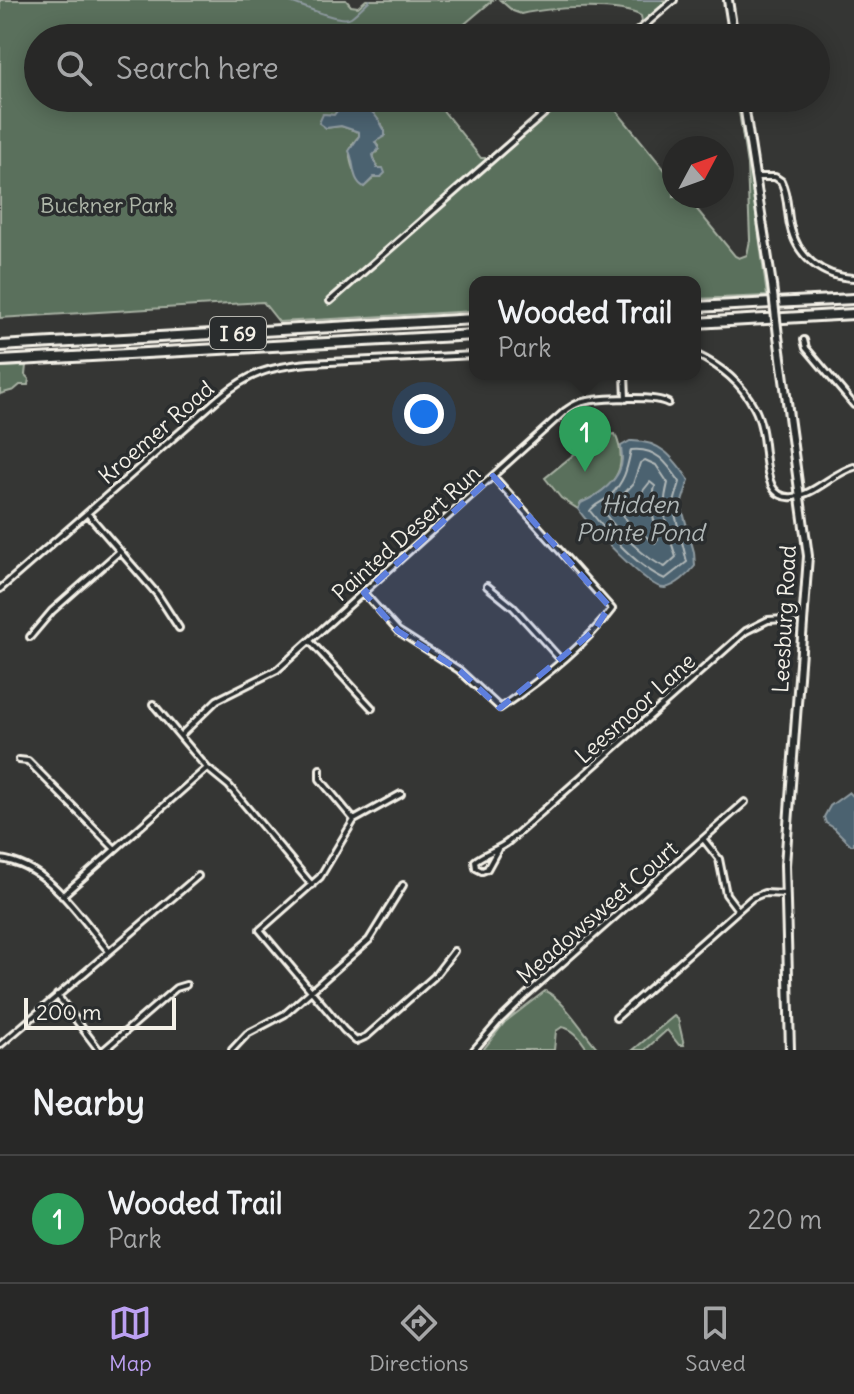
<!DOCTYPE html>
<html lang="en">
<head>
<meta charset="utf-8">
<style>
	:root { --surface:#282827; --page:#343433; --text:#f1f3f6; --muted:#a5a6a7; --line:#444; --accent:#bca0f2 }
	body { margin:0; font-family:Delius,sans-serif; background:var(--page); color:var(--text) }
	.compass { position:absolute; left:662px; top:136px; width:72px; height:72px; border-radius:50%; background:var(--surface); box-shadow:0 4px 20px #0003; rotate:49deg }
	.scale { position:absolute; left:24px; bottom:20px; width:152px; box-sizing:border-box; padding-left:8px; border:4px solid #f4f1e8; border-top:0; font-size:22px; line-height:28px; white-space:nowrap; color:#f4f1e8; -webkit-text-stroke:6px #2a2d2e; paint-order:stroke }
	.you { position:absolute; left:424px; top:414px; width:28px; height:28px; margin:-20px; border:6px solid #fff; border-radius:50%; background:#1a73e8; box-shadow:0 0 0 12px #1a73e833 }
	.badge { display:grid; place-items:center; width:52px; height:52px; border-radius:50%; background:var(--accent); color:#fff; font-size:26px; font-weight:700 }
	.pin { position:absolute; translate:-50% -66px; filter:drop-shadow(0 2px 4px #0008) }
	.pin::after { content:''; position:absolute; top:42px; width:28px; height:24px; background:inherit; clip-path:polygon(0 0,100% 0,50% 100%) }
	.popup { position:absolute; left:469px; top:276px; width:232px; height:104px; box-sizing:border-box; display:grid; place-content:center; border-radius:16px; background:var(--surface); filter:drop-shadow(0 2px 6px #0005); font-size:26px; white-space:nowrap; color:var(--muted) }
	.popup b { font-size:30px; color:var(--text) }
	.popup::after { content:''; position:absolute; left:50%; top:100%; margin-left:-16px; border:16px solid transparent; border-top-color:var(--surface) }
	.list { margin:0; padding:0; list-style:none }
	h2 { display:flex; justify-content:space-between; align-items:center; height:104px; margin:0; padding:0 32px; font-size:34px }
	h2 small { font-size:26px; font-weight:400; color:var(--muted) }
	.list li { display:grid; grid-template-columns:52px 1fr auto; gap:24px; align-items:center; box-sizing:border-box; height:128px; padding:0 32px; border-top:2px solid var(--line) }
	.list b { display:block; font-size:30px; white-space:nowrap }
	.list p { margin:0; font-size:26px; white-space:nowrap; color:var(--muted) }
	.list em { font-size:26px; font-style:normal; color:var(--muted) }
	.icon { flex:none; width:44px; height:44px; fill:none; stroke:currentColor; stroke-width:2; stroke-linecap:round; stroke-linejoin:round }
	.map { position:relative; flex:none; width:854px; height:1050px; overflow:hidden }
	.search { position:absolute; background:var(--surface); box-shadow:0 4px 20px #0003; left:24px; right:24px; top:24px; height:88px; display:flex; align-items:center; gap:20px; box-sizing:border-box; padding:0 28px; border-radius:44px; color:var(--muted); font-size:30px }
	.sheet { height:232px; background:var(--surface) }
	nav { display:flex; justify-content:space-around; align-items:center; box-sizing:border-box; height:112px; border-top:2px solid var(--line); background:var(--surface); font-size:22px; color:var(--muted) }
	nav a { display:grid; justify-items:center; gap:4px }
	nav .on { color:var(--accent) }
	.map>svg:first-child { display:block }
	.green { fill:#5a705c; stroke:#a7b0a2; stroke-width:2; fill-rule:evenodd }
	.water { fill:#4c6270; stroke:#8f9ba0; stroke-width:2 }
	.lines { fill:none; stroke-linecap:round; stroke-linejoin:round }
	.shore { stroke:#b1b8b8; stroke-width:2 }
	.stream { stroke:#8f9ba0; stroke-width:2 }
	.minor-casing { stroke:#f4f1e8; stroke-width:10 }
	.secondary-casing { stroke:#f4f1e8; stroke-width:12 }
	.motorway-casing { stroke:#f4f1e8; stroke-width:14 }
	.minor { stroke:#2a2d2e; stroke-width:4 }
	.secondary { stroke:#2a2d2e; stroke-width:6 }
	.motorway { stroke:#2a2d2e; stroke-width:8 }
	.secondary-bridge-casing { stroke:#f4f1e8; stroke-width:12; stroke-linecap:butt }
	.secondary-bridge { stroke:#2a2d2e; stroke-width:6 }
	.marked { fill:#5e7fdd; fill-opacity:0.2; stroke:#5e7fdd; stroke-width:6; stroke-dasharray:16 10; stroke-linejoin:round }
	.labels { text-anchor:middle; dominant-baseline:central; stroke-width:7; stroke-linejoin:round; paint-order:stroke }
	.shield { fill:#2a2d2e; stroke:#b7b6b0; stroke-width:2 }
	.shield-label { font-size:20px; font-weight:bold; fill:#f4f1e8 }
	.park-label { font-size:22px; fill:#afb7a9; stroke:#2a2d2e }
	.street-label { font-size:22px; fill:#f4f1e8; stroke:#2a2d2e }
	.water-label { font-size:24px; font-style:italic; fill:#b1b8b8; stroke:#2a2d2e }
</style>
</head>
<body>
<div class="map">
<svg width="854" height="1050" viewBox="0 0 854 1050">
	<rect width="100%" height="100%" fill="#353634"/>
	<filter id="ink" filterUnits="userSpaceOnUse"><feTurbulence type="fractalNoise" baseFrequency=".0125" numOctaves="2"/><feDisplacementMap in="SourceGraphic" scale="16" xChannelSelector="R" yChannelSelector="G"/><feConvolveMatrix kernelMatrix="1 2 1 2 8 2 1 2 1" color-interpolation-filters="sRGB"/></filter>
	<g filter="url(#ink)">
		<path class="green" d="M0 0H346L351 6 358 7 366 0H493L448 38H38V98H433L481 158H487L518 134 444 197 443 205 566 98H606L674 181V196H686L735 256 739 258 747 255 750 240 747 165 737 98H741L767 296 695 299V282H475V311L279 322 263 302 0 318ZM356 105 373 113 384 128 375 142 378 146V151L373 155 381 177H375L364 187C356 181 347 158 351 148 352 143 356 140 359 136V132L341 126 326 128 323 114 334 115 342 106Z
			M500 0H671L627 38H623L642 22 641 16C619 3 546 8 521 14L513 11Z
			M26 366 25 375 29 379 28 385H20L14 390 0 394V367Z
			M615 434C631 470 612 489 581 503L578 509 561 498 545 478 593 439Z
			M545 991C562 997 585 1035 599 1050H588C580 1039 576 1030 562 1027L556 1031 554 1050H483L505 1022Z
			M674 1016 678 1019 684 1045H679L667 1030 645 1050H633Z"/>
		<path class="water" d="M358 104C370 106 380 120 385 131V136L375 142 379 149 373 155 377 168H383L385 173 381 177H374L364 187C351 180 355 163 349 151L359 136V132L341 126 326 128 319 123 323 114 334 115 340 107Z
			M630 441C660 440 673 457 689 480L681 505 694 552 695 566C689 574 676 586 665 588 650 590 587 524 578 509L581 503C597 496 622 480 622 459 622 454 621 450 621 446Z
			M849 792 854 797V845H851L834 828 826 823 824 817 830 806Z"/>
		<g class="lines">
			<path class="shore" d="M631 450C656 447 667 463 680 482L673 506 687 562 665 579C639 568 608 534 590 511 594 504 603 502 610 496 625 481 627 469 631 450Z
				M645 460 656 465 668 483C660 512 667 530 676 557L665 567C645 559 618 531 605 514L633 484 640 463Z
				M650 482 655 486 651 507 658 539 655 543 633 527 623 516Z"/>
			<path class="stream" d="M283 0C298 3 339 24 351 17 357 13 364 5 370 0
				M623 0H661"/>
			<defs>
				<path id="minor" d="M630 38 674 0
					M755 177H775L781 181C788 195 787 210 790 225 797 257 822 277 854 278
					M330 301 562 98
					M804 340 806 348 854 405
					M695 354C721 366 741 382 754 407 768 433 762 465 772 486 776 494 784 498 793 497 814 495 833 473 854 467
					M625 374 626 399
					M87 513 157 594 179 628
					M487 586 513 607 561 660
					M0 589 219 398C250 372 270 367 309 363L475 355
					M364 593 398 631 459 670 500 708C540 681 583 648 612 609L493 476
					M30 637 52 611 120 551
					M310 641 372 708
					M153 704 207 768 229 786 312 885
					M180 736 217 700 277 670 565 411C571 407 576 403 583 402 599 398 655 395 668 403
					M19 760 28 761 115 849
					M320 769V779L354 820
					M401 794 354 820 320 877 260 930 344 1030 356 1041 367 1036 434 977 454 951
					M704 840 719 859 726 894 738 910
					M498 849 487 869 482 871 476 868 475 861C485 853 498 850 508 842L746 631 768 620 802 618
					M0 859C49 865 78 915 108 950
					M62 896 207 768
					M57 995 99 1050
					M616 1018 752 898 764 893 785 894
					M0 1045 198 876
					M104 1050 176 988 186 985
					M232 1050 247 1034 285 1014 369 940 403 885
					M474 1050 500 1020 526 995 745 802"/>
				<path id="secondary" d="M728 0 734 38
					M743 98 772 285
					M778 336 808 556 785 865 790 1050"/>
				<path id="motorway" d="M695 307 854 299
					M695 323 854 314
					M0 346 475 319
					M0 361 475 335"/>
			</defs>
			<use href="#minor" class="minor-casing"/>
			<use href="#secondary" class="secondary-casing"/>
			<use href="#motorway" class="motorway-casing"/>
			<use href="#minor" class="minor"/>
			<use href="#secondary" class="secondary"/>
			<use href="#motorway" class="motorway"/>
			<defs>
				<path id="secondary-bridge" d="M772 285 778 336"/>
			</defs>
			<use href="#secondary-bridge" class="secondary-bridge-casing"/>
			<use href="#secondary-bridge" class="secondary-bridge"/>
		</g>
	</g>
	<path class="marked" d="M493 476 609 606 595 630 500 708 459 670 398 631 364 593Z"/>
	<g class="labels">
		<rect class="shield" x="210" y="317" width="56" height="32" rx="6"/>
		<g class="shield-label">
			<text x="238" y="333">I 69</text>
		</g>
		<g class="park-label">
			<text x="107" y="205">Buckner Park</text>
		</g>
		<g class="street-label">
			<text transform="translate(156 432) rotate(-41)">Kroemer Road</text>
			<text transform="translate(406 533) rotate(-42)">Painted Desert Run</text>
			<text transform="translate(784 619) rotate(-87)">Leesburg Road</text>
			<text transform="translate(635 708) rotate(-42)">Leesmoor Lane</text>
			<text transform="translate(597 912) rotate(-41)">Meadowsweet Court</text>
		</g>
		<g class="water-label">
			<text x="640" y="504">Hidden<tspan x="640" dy="28">Pointe Pond</tspan></text>
		</g>
	</g>
</svg>
<svg class="compass" viewBox="-18 -18 36 36"><path d="M0-13l5 13h-10z" fill="#e53935"/><path d="M0 13l5-13h-10z" fill="#a5a6a7"/></svg>
<div class="scale">200 m</div>
<div class="you"></div>
<div class="pin badge" style="left:585px;top:472px;background:#2e9e5b">1</div>
<div class="popup"><b>Wooded Trail</b>Park</div>
<div class="search"><svg class="icon" aria-label="search" viewBox="0 0 24 24"><circle cx="10" cy="10" r="6"/><path d="M15 15l6 6"/></svg>Search here</div>
</div>
<section class="sheet">
<h2>Nearby<small></small></h2>
<ul class="list">
<li><span class="badge" style="background:#2e9e5b">1</span><div><b>Wooded Trail</b><p>Park</p></div><em>220 m</em></li>
</ul>
</section>
<nav>
<a class="on"><svg class="icon" aria-label="map" viewBox="0 0 24 24"><path d="M3 6l6-2 6 2 6-2v14l-6 2-6-2-6 2zM9 4v14M15 6v14"/></svg>Map</a>
<a><svg class="icon" aria-label="directions" viewBox="0 0 24 24"><path d="M12 3l9 9-9 9-9-9zM9 14v-3h6M13 9l2 2-2 2"/></svg>Directions</a>
<a><svg class="icon" aria-label="saved" viewBox="0 0 24 24"><path d="M7 4h10v16l-5-4-5 4z"/></svg>Saved</a>
</nav>
</body>
</html>
